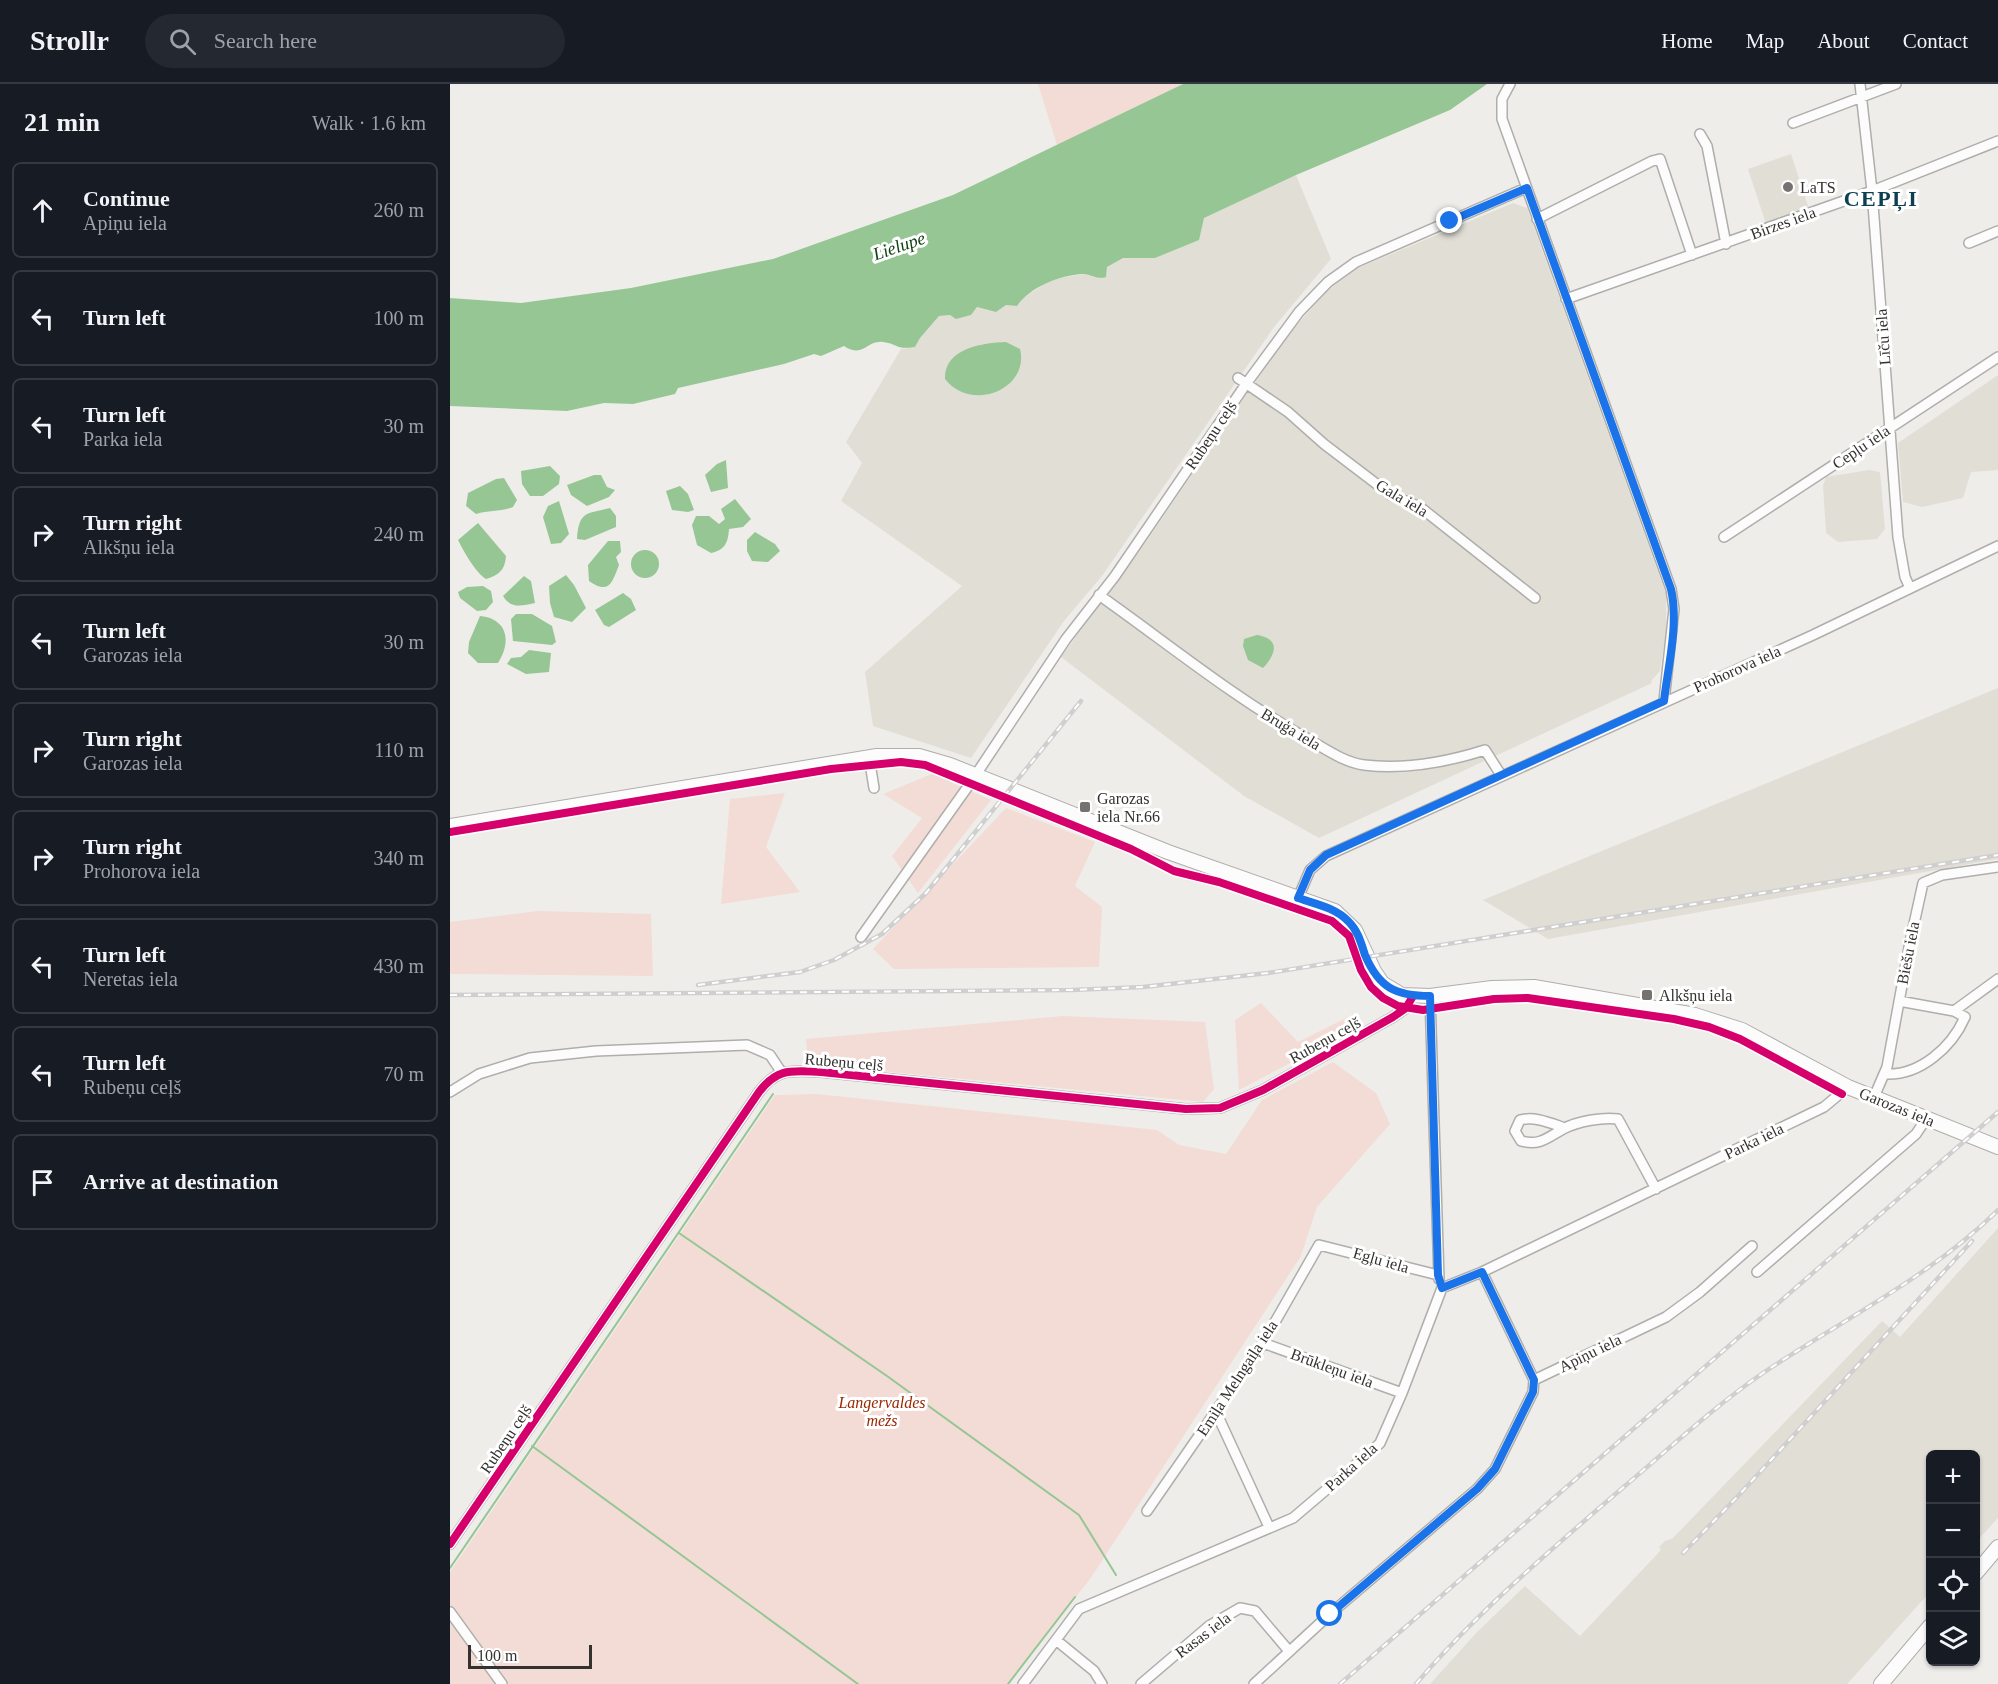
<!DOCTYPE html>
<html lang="en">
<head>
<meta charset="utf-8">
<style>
	:root { --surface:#171b24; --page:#242831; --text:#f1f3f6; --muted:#9ea1a6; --line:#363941 }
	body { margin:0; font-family:Georgia,serif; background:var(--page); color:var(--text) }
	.controls { position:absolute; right:18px; bottom:18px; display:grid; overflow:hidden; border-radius:9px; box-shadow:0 2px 4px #0004 }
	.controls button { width:54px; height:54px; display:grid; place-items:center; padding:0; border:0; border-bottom:2px solid var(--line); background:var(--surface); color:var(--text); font:30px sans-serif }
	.scale { position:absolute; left:18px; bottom:15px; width:124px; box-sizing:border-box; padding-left:6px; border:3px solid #333230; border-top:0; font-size:16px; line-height:21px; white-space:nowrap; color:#333230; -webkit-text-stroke:4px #fff; paint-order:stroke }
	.stop { position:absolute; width:18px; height:18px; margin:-14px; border:4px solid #1a73e8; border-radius:50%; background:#fff }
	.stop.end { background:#1a73e8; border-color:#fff; box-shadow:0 2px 6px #0008 }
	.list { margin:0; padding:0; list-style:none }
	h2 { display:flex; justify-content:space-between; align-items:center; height:78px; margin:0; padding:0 24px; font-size:26px }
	h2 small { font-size:20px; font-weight:400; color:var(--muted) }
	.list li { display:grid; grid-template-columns:39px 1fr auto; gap:18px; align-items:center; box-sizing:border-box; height:96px; margin:0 12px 12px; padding:0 12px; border:2px solid var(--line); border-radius:9px }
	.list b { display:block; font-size:22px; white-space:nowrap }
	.list p { margin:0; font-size:20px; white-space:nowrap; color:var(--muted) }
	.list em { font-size:20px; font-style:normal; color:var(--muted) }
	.icon { flex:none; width:33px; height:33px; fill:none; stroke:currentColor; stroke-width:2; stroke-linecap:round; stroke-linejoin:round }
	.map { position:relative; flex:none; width:1548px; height:1600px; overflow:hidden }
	header { display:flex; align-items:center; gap:36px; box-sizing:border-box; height:84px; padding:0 30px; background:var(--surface); border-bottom:2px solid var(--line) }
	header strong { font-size:28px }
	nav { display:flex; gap:33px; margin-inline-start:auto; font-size:21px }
	.search { width:420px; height:54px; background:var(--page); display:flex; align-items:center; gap:15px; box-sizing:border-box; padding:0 21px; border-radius:33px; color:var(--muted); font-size:22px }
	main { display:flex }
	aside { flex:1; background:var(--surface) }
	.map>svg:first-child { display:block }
	.built { fill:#e1ded6 }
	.green { fill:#f2dcd5 }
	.water { fill:#95c694 }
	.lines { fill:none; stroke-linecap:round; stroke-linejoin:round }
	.stream { stroke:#95c694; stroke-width:2 }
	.minor-casing { stroke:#afaeab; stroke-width:12 }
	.secondary-casing { stroke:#afaeab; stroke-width:16 }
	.minor { stroke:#fdfcfc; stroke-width:9 }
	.secondary { stroke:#fdfcfc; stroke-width:14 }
	.rail-casing { stroke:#d0cfcf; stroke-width:4.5 }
	.rail { stroke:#fff; stroke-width:2; stroke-dasharray:7; stroke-linecap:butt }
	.cycleway-casing { stroke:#fff; stroke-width:11 }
	.cycleway { stroke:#d6006c; stroke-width:8 }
	.route { stroke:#1a73e8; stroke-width:8 }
	.poi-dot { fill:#757371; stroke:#fff; stroke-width:2 }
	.labels { text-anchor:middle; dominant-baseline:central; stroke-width:6; stroke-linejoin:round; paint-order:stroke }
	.poi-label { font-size:16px; fill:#333230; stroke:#fff; text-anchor:start }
	.street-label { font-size:16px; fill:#333230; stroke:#fff }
	.park-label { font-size:16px; font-style:italic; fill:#982703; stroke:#fff }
	.water-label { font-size:18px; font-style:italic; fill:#0e4011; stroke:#fff }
	.district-label { font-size:22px; font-weight:bold; letter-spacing:1.5px; fill:#0b4051; stroke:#fff }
</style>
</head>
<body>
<header>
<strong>Strollr</strong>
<div class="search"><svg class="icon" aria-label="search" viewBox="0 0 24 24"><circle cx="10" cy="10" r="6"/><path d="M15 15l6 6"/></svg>Search here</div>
<nav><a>Home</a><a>Map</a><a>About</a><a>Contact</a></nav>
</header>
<main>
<aside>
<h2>21 min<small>Walk · 1.6 km</small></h2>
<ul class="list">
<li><svg class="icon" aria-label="ahead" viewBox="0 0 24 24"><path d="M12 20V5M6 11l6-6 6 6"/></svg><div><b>Continue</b><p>Apiņu iela</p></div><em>260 m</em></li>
<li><svg class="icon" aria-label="left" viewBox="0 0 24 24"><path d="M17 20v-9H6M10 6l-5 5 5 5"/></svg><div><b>Turn left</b></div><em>100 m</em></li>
<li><svg class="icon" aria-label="left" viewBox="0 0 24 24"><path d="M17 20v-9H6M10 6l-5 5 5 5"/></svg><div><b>Turn left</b><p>Parka iela</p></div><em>30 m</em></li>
<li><svg class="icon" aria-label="right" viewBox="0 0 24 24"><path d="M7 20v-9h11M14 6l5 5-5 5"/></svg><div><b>Turn right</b><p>Alkšņu iela</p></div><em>240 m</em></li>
<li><svg class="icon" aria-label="left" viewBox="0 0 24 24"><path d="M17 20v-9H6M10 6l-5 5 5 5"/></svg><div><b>Turn left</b><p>Garozas iela</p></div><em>30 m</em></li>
<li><svg class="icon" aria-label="right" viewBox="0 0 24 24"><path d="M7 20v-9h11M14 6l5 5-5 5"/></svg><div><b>Turn right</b><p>Garozas iela</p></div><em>110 m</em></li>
<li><svg class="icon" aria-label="right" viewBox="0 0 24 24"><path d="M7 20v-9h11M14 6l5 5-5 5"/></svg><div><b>Turn right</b><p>Prohorova iela</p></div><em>340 m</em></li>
<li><svg class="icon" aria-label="left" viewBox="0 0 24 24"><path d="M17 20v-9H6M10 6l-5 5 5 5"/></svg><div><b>Turn left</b><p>Neretas iela</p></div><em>430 m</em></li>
<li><svg class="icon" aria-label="left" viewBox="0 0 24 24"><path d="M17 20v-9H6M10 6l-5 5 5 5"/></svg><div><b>Turn left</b><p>Rubeņu ceļš</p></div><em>70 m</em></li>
<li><svg class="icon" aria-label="arrive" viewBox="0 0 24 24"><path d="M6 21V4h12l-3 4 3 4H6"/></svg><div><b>Arrive at destination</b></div></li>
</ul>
</aside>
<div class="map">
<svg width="1548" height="1600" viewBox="0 0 1548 1600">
	<rect width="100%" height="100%" fill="#efedea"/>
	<path class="built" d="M1341 70 1359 125 1316 140 1298 85Z
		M846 91 881 175 824 243 652 492 614 537 521 674 423 642 415 588 512 502 391 417 412 379 396 358 451 265 465 263 470 254 489 232 500 231 506 234 521 231 527 223 546 228 556 221 567 222 573 214 602 195 636 190 656 192 657 183 673 174H705L748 156 754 134Z
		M1063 119 1077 124 1216 510V548L1210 587 1201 597 1202 599 869 754 794 712 611 573 696 458 836 253 877 207 908 184Z
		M1548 291V386L1521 388 1513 414 1472 423 1453 418 1448 359Z
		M1419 386 1430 388 1435 445 1427 455 1388 458 1376 449 1373 402 1376 393Z
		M1548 604V775L1098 855 1033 816Z
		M1548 1144V1434L1526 1458V1370H1480V1508L1397 1600H980L1027 1548 1075 1502 1130 1552 1211 1466 1209 1463 1215 1457 1223 1454 1432 1237 1450 1253Z"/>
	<path class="green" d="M588 0H733L607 61Z
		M482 690 541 716 468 809 442 772 472 734 433 710Z
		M335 709 316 763 350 808 271 820 280 715Z
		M556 724 645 758 625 802 652 823 649 883 444 885 423 865Z
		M88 827 201 830 203 892 0 890V838Z
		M811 919 848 958 900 932 908 943 789 1006 785 936Z
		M613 932 755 938 764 1005 753 1018 358 980 356 955Z
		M883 978 926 1009 940 1040 867 1123 851 1172 640 1495 558 1600H0V1488L325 1011 367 1010 707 1046 729 1061 776 1070 812 1016Z"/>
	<path class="water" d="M733 0H1037L1000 26 846 91 754 134 749 156 705 174H673L657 183 656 193C647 196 641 190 633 190 610 191 580 203 567 222L556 221 546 228 527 223 521 231 506 235 500 231 489 232 470 254 465 263C446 266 448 260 433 258 416 256 414 275 394 262L371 272 364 270 334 280 228 304 225 310 183 320 154 319 117 327 0 322V214L71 219 181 204 323 175 503 111Z
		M556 258 570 265C580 305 521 329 495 295 494 264 533 259 556 258Z
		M276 376 278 404 261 408 255 391 267 380Z
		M100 382 110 392 109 400 93 412H80L72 400 71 387Z
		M144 391H151L157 403 165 406 159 413 137 422 121 411 117 401Z
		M54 394 67 416 63 423C50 428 39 426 26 430L16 422 18 409 46 395Z
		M230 402 238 410 244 426 238 428 222 426 216 407Z
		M285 415 301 435 293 443 279 445C278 459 275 466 261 469L247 461 242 441 246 432H259L269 440 275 435 271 425Z
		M109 417 119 450 111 459 101 460 93 433 98 422Z
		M160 424 166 432V443L135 456 127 455C129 427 136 430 160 424Z
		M28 439 56 472C55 486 49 491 36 495 26 489 14 468 8 456Z
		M305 448 325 460 330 467 318 478 302 477 297 467V456Z
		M158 457H170L171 468 166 473 169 481C162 499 159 511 139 497L138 481Z
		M181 480a14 14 0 1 1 28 0a14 14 0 1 1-28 0Z
		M116 491 124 501 136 524 122 538 104 533 100 519 99 502Z
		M74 492 81 497 85 519C71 522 61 525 53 512Z
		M33 502 41 507 43 518 36 526 27 527 10 514 8 508 17 503Z
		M173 509 181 515 186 526 159 543 154 541 145 526Z
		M66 530H82L102 542 106 558 102 561 63 557 61 535Z
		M30 532C59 535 61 559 48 579H28L18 569 19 558Z
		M807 551C831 555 826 570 813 584L798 576 793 562 794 555Z
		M79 566 101 569 99 588 76 590 57 580 61 574 71 573Z"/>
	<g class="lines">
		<path class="stream" d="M229 1149 437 1292 629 1431 666 1491
			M82 1362 408 1600
			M0 1484 323 1010
			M558 1600 625 1513"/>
		<defs>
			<path id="minor" d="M1060 0 1052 15V35L1221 505 1224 525 1214 617
				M1410 0 1422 107 1448 453 1455 493 1460 504
				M1343 39 1446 0
				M1250 50 1257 62 1276 160
				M1087 135 1202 77 1210 75 1242 171
				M1519 159 1548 147
				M1116 215 1422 107 1548 57
				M788 294 838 328 874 360 941 411 970 423 1085 514
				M1274 453 1548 273
				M649 511C717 559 783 613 856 654 874 664 893 678 914 681 955 686 997 678 1035 666L1051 691
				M419 673 424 704
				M848 814 860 786 876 772 1363 551 1548 462
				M411 853 519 701 616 555 665 492 796 300 849 228 878 198 906 178 1076 104
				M980 912 989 1195
				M1449 917 1504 927 1548 895
				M1435 990C1470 992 1502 963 1515 933L1504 927
				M0 1008 29 990 80 974 146 967 297 961 320 971 332 989
				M1424 1013 1437 983 1460 858 1473 799 1492 791 1548 783
				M1115 1044C1100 1039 1085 1032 1070 1036L1065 1047 1071 1057C1090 1062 1097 1054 1113 1045 1128 1037 1153 1033 1168 1035L1206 1105
				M1032 1188 1084 1296
				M1307 1188 1466 1050 1476 1035
				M813 1259 952 1309
				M1084 1296 1216 1233 1250 1208 1302 1162
				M766 1328 819 1443
				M697 1427 813 1259 869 1161 988 1191
				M0 1460 309 1008C328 983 342 987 371 988L736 1025 770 1024 813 1006 943 933 956 924 963 912
				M0 1528 52 1600
				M606 1556 644 1587 652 1600
				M573 1600 629 1525 843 1434 923 1366 930 1359 952 1309 992 1204 1032 1188 1374 1023 1398 1003
				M691 1600 759 1542 790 1524 805 1527 839 1567
				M804 1600 880 1530 1027 1405 1045 1385 1083 1308 1084 1296"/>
			<path id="secondary" d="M0 742 427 672H469L500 681 718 768 885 827 905 846 924 887 932 899 952 911 980 912 1042 904 1084 903 1245 931 1292 946 1398 1003 1548 1063
				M1526 1489 1548 1463
				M1431 1600 1480 1542"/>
		</defs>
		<use href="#minor" class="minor-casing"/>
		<use href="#secondary" class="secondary-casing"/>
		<use href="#minor" class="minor"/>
		<use href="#secondary" class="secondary"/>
		<defs>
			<path id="rail" d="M248 901 350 888 384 876 432 850 476 809 631 617
				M0 911 622 906 693 903 818 889 1548 771
				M1233 1469 1288 1412 1522 1157
				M890 1600 1548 1028
				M966 1600C1029 1526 1103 1464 1176 1401 1221 1363 1265 1322 1313 1289 1392 1236 1480 1193 1548 1126"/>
		</defs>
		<use href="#rail" class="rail-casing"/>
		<use href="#rail" class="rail"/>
		<defs>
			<path id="cycleway" d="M0 748 381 685 451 678 475 681 681 765 724 787 769 798 882 837 899 852 911 886 921 903 933 914 948 922 973 926 1044 915 1078 914 1224 935 1259 943 1290 955 1392 1010
				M0 1460 309 1008C328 983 342 987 371 988L736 1025 770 1024 813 1006 943 933 956 924 963 912"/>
		</defs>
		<use href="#cycleway" class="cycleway-casing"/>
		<use href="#cycleway" class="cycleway"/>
	</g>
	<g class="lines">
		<path class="route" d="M880 1530 1027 1405 1045 1385 1083 1308 1084 1296 1032 1188 992 1204 988 1191 980 912C946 912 929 904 915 871 911 859 908 847 899 838 886 824 866 820 848 814L860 786 876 771 1214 617C1218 582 1229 540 1221 505L1077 104 1000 137"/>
	</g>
	<g class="poi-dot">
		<circle cx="1338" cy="103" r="6"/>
		<rect x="629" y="717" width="12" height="12" rx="3"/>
		<rect x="1191" y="905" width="12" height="12" rx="3"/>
	</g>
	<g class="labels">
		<g class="poi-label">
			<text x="1350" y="103">LaTS</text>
			<text x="647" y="714">Garozas<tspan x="647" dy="18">iela Nr.66</tspan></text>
			<text x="1209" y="911">Alkšņu iela</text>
		</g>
		<g class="street-label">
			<text transform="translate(1333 139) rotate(-20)">Birzes iela</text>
			<text transform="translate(1433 253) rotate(-94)">Līču iela</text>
			<text transform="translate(761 351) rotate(-56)">Rubeņu ceļš</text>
			<text transform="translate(1411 363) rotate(-34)">Cepļu iela</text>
			<text transform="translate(952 414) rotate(31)">Gala iela</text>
			<text transform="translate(1287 585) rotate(-24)">Prohorova iela</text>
			<text transform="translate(841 645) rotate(31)">Bruģa iela</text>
			<text transform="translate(1458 869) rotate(-79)">Biešu iela</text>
			<text transform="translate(875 956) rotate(-29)">Rubeņu ceļš</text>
			<text transform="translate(394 978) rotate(5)">Rubeņu ceļš</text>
			<text transform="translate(1447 1023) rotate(22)">Garozas iela</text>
			<text transform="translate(1304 1057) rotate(-26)">Parka iela</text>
			<text transform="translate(931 1176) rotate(16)">Egļu iela</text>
			<text transform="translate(1140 1269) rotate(-26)">Apiņu iela</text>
			<text transform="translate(882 1284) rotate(20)">Brūkleņu iela</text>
			<text transform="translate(787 1294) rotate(-57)">Emiļa Melngaiļa iela</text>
			<text transform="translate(56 1355) rotate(-56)">Rubeņu ceļš</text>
			<text transform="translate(901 1383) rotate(-42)">Parka iela</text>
			<text transform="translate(753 1551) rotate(-37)">Rasas iela</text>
		</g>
		<g class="park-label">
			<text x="432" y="1318">Langervaldes<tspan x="432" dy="18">mežs</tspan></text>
		</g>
		<g class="water-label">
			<text transform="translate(449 162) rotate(-19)">Lielupe</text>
		</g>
		<g class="district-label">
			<text x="1431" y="114">CEPĻI</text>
		</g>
	</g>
</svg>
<div class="controls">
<button>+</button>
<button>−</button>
<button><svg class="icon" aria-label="locate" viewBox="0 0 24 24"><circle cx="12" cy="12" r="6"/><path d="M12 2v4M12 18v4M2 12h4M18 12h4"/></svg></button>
<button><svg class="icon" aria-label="layers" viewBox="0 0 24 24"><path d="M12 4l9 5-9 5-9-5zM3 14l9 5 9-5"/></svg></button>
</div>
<div class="scale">100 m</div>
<div class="stop" style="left:880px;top:1530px"></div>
<div class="stop end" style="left:1000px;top:137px"></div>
</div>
</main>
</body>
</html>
